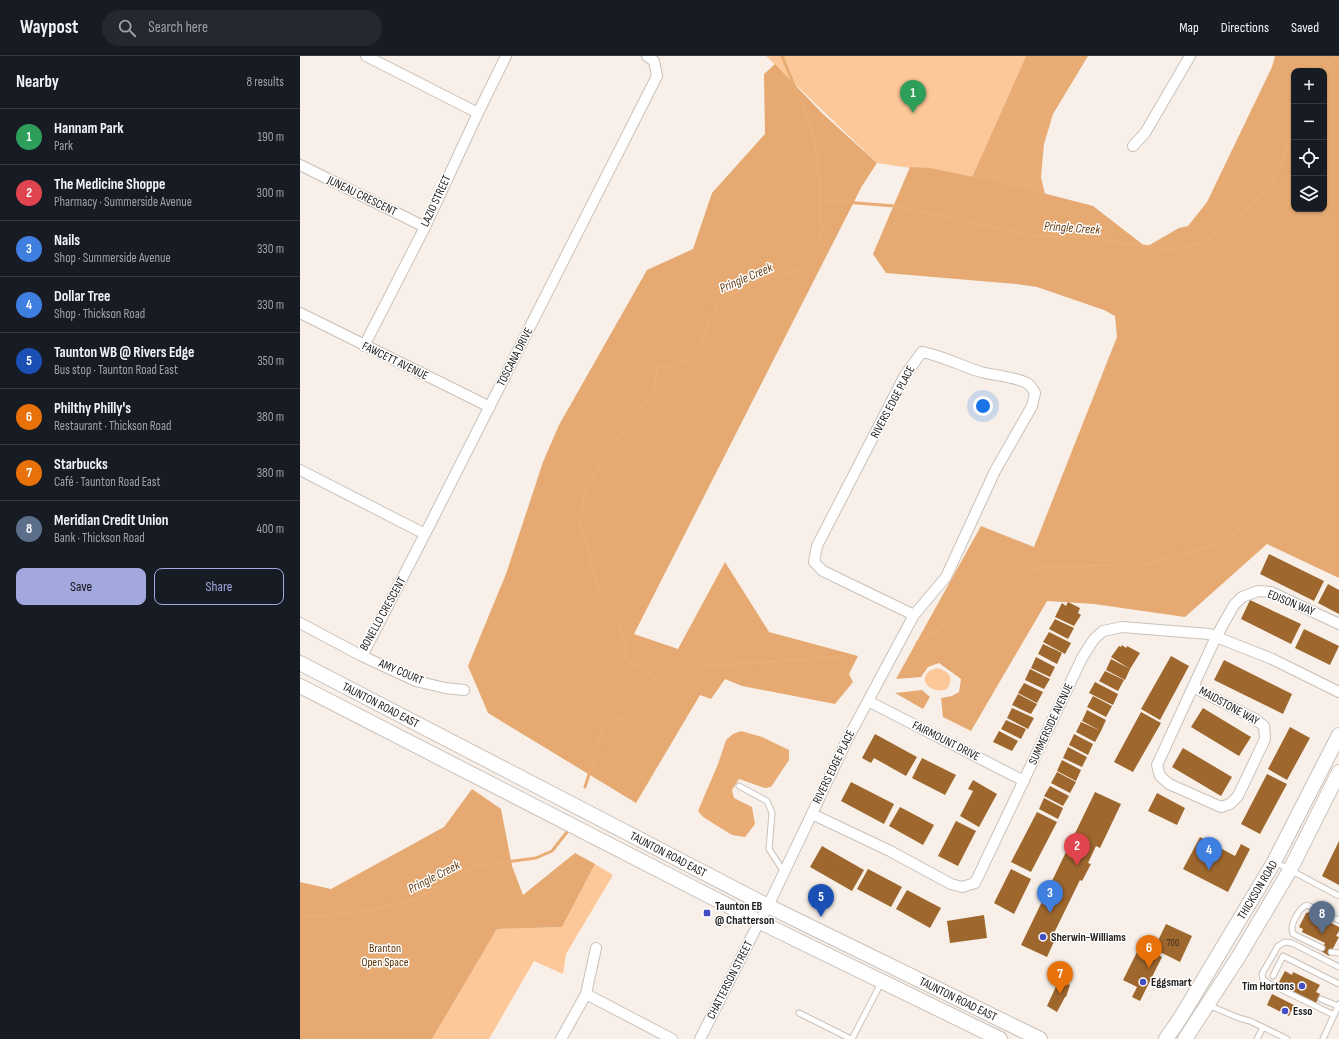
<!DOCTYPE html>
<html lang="en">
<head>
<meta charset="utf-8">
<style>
	:root { --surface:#171b24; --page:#242831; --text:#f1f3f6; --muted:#9ea1a6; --line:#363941; --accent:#a2a8de }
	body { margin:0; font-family:"Sofia Sans Condensed",sans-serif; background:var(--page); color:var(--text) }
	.controls { position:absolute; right:12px; top:12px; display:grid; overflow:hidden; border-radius:8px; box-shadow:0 1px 3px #0004 }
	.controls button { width:36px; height:36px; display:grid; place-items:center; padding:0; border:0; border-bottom:1px solid var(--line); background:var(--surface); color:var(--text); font:20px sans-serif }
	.you { position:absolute; left:683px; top:350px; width:14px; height:14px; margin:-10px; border:3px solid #fff; border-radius:50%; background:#1a73e8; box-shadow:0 0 0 6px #1a73e833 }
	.badge { display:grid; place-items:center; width:26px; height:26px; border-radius:50%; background:var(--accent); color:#fff; font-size:13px; font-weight:700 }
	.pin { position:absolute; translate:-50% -33px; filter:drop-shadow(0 1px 2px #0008) }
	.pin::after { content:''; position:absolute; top:21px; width:14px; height:12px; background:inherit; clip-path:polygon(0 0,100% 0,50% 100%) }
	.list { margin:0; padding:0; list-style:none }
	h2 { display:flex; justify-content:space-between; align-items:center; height:52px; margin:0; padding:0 16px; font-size:17px }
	h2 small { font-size:13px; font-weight:400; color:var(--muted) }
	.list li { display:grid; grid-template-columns:26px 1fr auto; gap:12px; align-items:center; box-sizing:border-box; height:56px; padding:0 16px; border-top:1px solid var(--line) }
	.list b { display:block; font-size:15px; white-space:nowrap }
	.list p { margin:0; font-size:13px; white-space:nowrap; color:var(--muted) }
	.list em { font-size:13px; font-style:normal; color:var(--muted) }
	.actions { display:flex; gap:8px; padding:12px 16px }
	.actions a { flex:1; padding:9px 0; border:1px solid var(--accent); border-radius:8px; text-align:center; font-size:14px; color:var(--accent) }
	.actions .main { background:var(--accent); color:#111 }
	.icon { flex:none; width:22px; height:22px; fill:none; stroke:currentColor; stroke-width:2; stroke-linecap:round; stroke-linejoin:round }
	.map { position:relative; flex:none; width:1039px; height:983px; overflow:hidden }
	header { display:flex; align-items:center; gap:24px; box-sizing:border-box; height:56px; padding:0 20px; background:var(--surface); border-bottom:1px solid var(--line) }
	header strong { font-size:19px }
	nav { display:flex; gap:22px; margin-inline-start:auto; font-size:14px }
	.search { width:280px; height:36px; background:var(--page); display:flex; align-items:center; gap:10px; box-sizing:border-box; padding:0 14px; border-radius:22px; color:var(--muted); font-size:15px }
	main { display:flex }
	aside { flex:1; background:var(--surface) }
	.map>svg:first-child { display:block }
	.green { fill:#fcc899 }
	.forest { fill:#e5a971; fill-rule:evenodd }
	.water { fill:#e8ac74 }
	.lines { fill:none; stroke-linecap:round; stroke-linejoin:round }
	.stream { stroke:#e8ac74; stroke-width:3 }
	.building { fill:#9e672e }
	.service-casing { stroke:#c9c1ba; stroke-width:7 }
	.minor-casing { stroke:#c9c1ba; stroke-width:12 }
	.secondary-casing { stroke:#c9c1ba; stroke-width:16 }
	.service { stroke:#fff; stroke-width:5 }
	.minor { stroke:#fff; stroke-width:10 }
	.secondary { stroke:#fff; stroke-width:14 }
	.poi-dot { fill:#424dc1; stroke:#fff; stroke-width:1.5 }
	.labels { text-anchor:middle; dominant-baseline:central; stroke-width:3; stroke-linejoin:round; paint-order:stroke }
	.number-label { font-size:10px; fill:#423222 }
	.street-label { font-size:12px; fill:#23201e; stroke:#fff }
	.poi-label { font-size:12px; font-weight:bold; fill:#23201e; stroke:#fff; text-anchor:start }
	.park-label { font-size:12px; fill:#5a3305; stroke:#fff }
	.water-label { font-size:13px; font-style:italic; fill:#653d12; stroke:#fff }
</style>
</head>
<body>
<header>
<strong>Waypost</strong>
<div class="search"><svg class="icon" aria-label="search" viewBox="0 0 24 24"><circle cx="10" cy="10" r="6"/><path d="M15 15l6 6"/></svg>Search here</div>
<nav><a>Map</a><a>Directions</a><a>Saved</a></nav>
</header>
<main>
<aside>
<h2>Nearby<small>8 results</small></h2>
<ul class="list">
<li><span class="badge" style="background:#2e9e5b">1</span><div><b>Hannam Park</b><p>Park</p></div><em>190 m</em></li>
<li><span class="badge" style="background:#e0444e">2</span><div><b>The Medicine Shoppe</b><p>Pharmacy · Summerside Avenue</p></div><em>300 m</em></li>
<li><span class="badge" style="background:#3f7fe0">3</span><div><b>Nails</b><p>Shop · Summerside Avenue</p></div><em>330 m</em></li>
<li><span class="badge" style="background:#3f7fe0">4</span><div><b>Dollar Tree</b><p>Shop · Thickson Road</p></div><em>330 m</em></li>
<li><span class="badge" style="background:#1a4fb4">5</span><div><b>Taunton WB @ Rivers Edge</b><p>Bus stop · Taunton Road East</p></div><em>350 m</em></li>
<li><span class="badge" style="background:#e8710a">6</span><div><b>Philthy Philly's</b><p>Restaurant · Thickson Road</p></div><em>380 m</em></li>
<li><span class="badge" style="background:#e8710a">7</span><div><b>Starbucks</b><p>Café · Taunton Road East</p></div><em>380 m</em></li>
<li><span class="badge" style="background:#5c6f8a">8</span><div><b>Meridian Credit Union</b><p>Bank · Thickson Road</p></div><em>400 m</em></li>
</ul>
<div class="actions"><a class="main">Save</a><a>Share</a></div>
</aside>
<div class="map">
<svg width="1039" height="983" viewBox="0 0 1039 983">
	<rect width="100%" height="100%" fill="#f8f0e8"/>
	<path class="green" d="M466 0H726L672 121 577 107Z
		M638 612C650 616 654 622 647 633 644 634 640 635 637 634 622 632 619 615 638 612Z
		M295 808 313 819 266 898 263 918 234 905 189 983H132L197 873 262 871Z"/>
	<path class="forest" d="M975 0H1039V522L967 488 885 561 794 548 747 545 671 675 643 661 641 642 652 640 659 636 661 623 639 607 628 611 621 621 596 623 681 470 734 491 817 281 815 260 804 254 737 231 716 228 586 217 573 198 610 111 630 112 716 130 793 150 846 191 879 172 888 170 907 146 972 11ZM994 15H1024V153H994Z
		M475 8 522 57 577 107 562 130 334 578 378 593 425 506 469 576 558 600 549 618 553 626 535 648 442 630 425 623 411 643 400 639 336 747 188 657 168 610 206 518 243 406 259 369 347 214 393 193 412 137 465 78 464 18Z
		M622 634 630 641 623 653 595 637Z
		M172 733 201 753 212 810 223 839 275 797 295 808 262 871 197 873 132 983H0V826L31 833 144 771Z"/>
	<path class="water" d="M726 0H788L753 58 744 88 741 121 745 138 672 121Z
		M441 675 462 681 489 694V704L471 731 465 732 439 723 432 734 434 742 452 751 455 768 445 781 432 779 403 761 398 755 418 708 426 684 433 678Z"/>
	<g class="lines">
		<path class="stream" d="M1024 16 1036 0
			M520 144 594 150 734 180 783 181 870 194 902 187 946 154 973 125 994 76
			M617 587 649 566 690 527 743 510 843 509 918 488 960 459
			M361 634 350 616 327 605 320 565 298 534 285 481 280 469 285 434 313 388 354 336 357 311 376 310 396 299 418 245 462 224 500 213 522 178 520 144 518 104 510 68 482 0
			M285 731 304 671 335 655 361 634 393 611 537 601
			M0 859 17 861 79 853 117 842 176 810 236 802 252 795 267 776"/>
	</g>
	<path class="building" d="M969 498 1024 525 1014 545 960 518Z
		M1028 528 1039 534V558L1018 547Z
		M950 544 1001 568 991 588 941 563Z
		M768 546 780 552 778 557 781 559 774 570 755 561 762 547 766 550Z
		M755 563 774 572 768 583 749 573Z
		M1004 573 1039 590 1030 609 995 592Z
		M749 576 771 587 765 598 743 586Z
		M743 588 762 597 757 608 738 598Z
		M822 589 826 592 827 590 840 597 830 613 811 601 819 590 821 591Z
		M871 600 889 610 860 664 841 653Z
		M736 601 755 611 750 621 731 612Z
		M811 603 830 613 825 624 806 614Z
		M924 604 992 638 983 658 914 624Z
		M730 613 750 623 744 633 725 624Z
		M805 615 824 624 818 635 799 625Z
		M795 626 818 638 813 649 789 637Z
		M724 627 743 636 737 647 718 637Z
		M718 638 737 648 731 658 712 649Z
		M793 640 812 650 806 661 787 651Z
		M712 652 734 662 728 673 707 662Z
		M903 652 951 681 939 700 891 671Z
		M787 654 806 664 801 675 782 665Z
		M841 656 861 667 833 716 814 706Z
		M706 664 726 673 721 683 701 673Z
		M781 666 801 675 795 686 776 676Z
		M990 671 1010 682 987 724 968 713Z
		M699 675 718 685 712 695 693 686Z
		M575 678 617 701 606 720 574 702 571 707 562 702Z
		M774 678 793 688 788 699 769 689Z
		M768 691 787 701 782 711 763 702Z
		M883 692 932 721 921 740 872 711Z
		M622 702 656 719 645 739 612 722Z
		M762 704 781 714 776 725 757 715Z
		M757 716 776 726 770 737 751 727Z
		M967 718 987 728 960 778 941 768Z
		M673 724 697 738 679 771 660 760 673 735 668 733Z
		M551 726 594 748 584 768 541 745Z
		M750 730 769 740 763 750 744 740Z
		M795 736 821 748 800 792 796 790 788 807 791 808 782 825 780 824 754 877 757 879 747 901 721 889Z
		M857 737 885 752 877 769 848 755Z
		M744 742 763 752 758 763 739 753Z
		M600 751 634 769 623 789 589 770Z
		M737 756 757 766 731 816 711 806Z
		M656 765 676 775 658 810 638 800Z
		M900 781 935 800 941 788 950 793 928 836 883 813Z
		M1039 785V829L1022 820Z
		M522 790 564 814 552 835 510 811Z
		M568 813 602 831 591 851 557 833Z
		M711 813 731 823 714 858 694 847Z
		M607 834 641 852 630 872 596 853Z
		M1010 856 1039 871V875L1036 880 1039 881 1029 900 1021 895 1025 887 1002 876 1003 873 999 871 1006 857Z
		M684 859 687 882 650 887 647 865Z
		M866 868 892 880 880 906 854 893Z
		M840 890 862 901 840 945 832 941 837 931 823 924Z
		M985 915 992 919 993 916 1020 929 1016 936 1020 938 1016 947 984 931V929L979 926Z
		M759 924 770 929 766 941H765L757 956 747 950Z
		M972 938 994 949 989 960 967 949Z"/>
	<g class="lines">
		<defs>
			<path id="service" d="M439 730 467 745 472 757 469 793 484 816
				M975 806 1039 840
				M1022 892 993 878C989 869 999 852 1007 849L1039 864
				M1031 896 1039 897
				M973 920 983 900 1039 928
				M1021 943 1038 950
				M908 949 939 962 950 965 987 983
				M499 957 551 983
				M1034 959 968 927 963 923 962 918 978 890 985 886 992 887 1039 911
				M552 983 581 927
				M957 983 963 971
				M1023 983 1039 948"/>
			<path id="minor" d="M66 0 178 57
				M833 90 845 77 890 0
				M0 109 125 171
				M0 257 190 351
				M64 290 125 171 178 57 206 0
				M0 414 125 478
				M0 567 62 600 116 625 145 632 164 634
				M62 600 125 478 357 20 354 5 347 0
				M893 631 955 663 964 670 965 683 938 740 930 748 921 751 869 728 860 720 857 709 916 581 934 549 942 541 958 535 971 536 1039 568
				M568 645 724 725
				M512 758 590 795 651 828 662 831 675 827 782 602 794 583 803 575 822 571 909 578 972 603 1039 636
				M286 938 372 983
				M261 983 286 938 296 892
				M400 983 454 876 468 850 547 684 614 559 646 521 695 415 732 350 735 337C733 334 731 329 727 327 713 320 696 320 681 316 661 310 643 300 622 296L605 319 517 490 514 506 523 515 614 559"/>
			<g id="secondary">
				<path id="s1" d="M0 607 468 850 740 983"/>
				<path d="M0 630 460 866 700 983"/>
				<path id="s2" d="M866 983 881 961 974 806 1039 679"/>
				<path d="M885 983 939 900 990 814 1039 716"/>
			</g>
		</defs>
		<use href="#service" class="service-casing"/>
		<use href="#minor" class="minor-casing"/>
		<use href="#secondary" class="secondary-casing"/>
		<use href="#service" class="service"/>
		<use href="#minor" class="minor"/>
		<use href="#secondary" class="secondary"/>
	</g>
	<g class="poi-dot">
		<rect x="403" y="853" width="8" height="8" rx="2"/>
		<circle cx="743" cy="881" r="4"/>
		<circle cx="843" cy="926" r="4"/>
		<circle cx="1002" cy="930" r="4"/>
		<circle cx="985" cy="955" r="4"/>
	</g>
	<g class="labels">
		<g class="number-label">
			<text x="873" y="887">700</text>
		</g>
		<g class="street-label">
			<text transform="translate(62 140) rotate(26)">JUNEAU CRESCENT</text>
			<text transform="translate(136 145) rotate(-65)">LAZIO STREET</text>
			<text transform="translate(215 301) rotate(-63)">TOSCANA DRIVE</text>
			<text transform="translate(95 305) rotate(26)">FAWCETT AVENUE</text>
			<text transform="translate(593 346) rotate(-62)">RIVERS EDGE PLACE</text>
			<text transform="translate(991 547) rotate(22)">EDISON WAY</text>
			<text transform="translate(83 558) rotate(-61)">BONELLO CRESCENT</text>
			<text transform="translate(101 616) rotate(23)">AMY COURT</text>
			<text stroke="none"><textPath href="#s1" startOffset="91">TAUNTON ROAD EAST</textPath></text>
			<text transform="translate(929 650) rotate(29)">MAIDSTONE WAY</text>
			<text transform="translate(751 668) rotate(-65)">SUMMERSIDE AVENUE</text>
			<text transform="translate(646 685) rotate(27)">FAIRMOUNT DRIVE</text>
			<text transform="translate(534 711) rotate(-64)">RIVERS EDGE PLACE</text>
			<text stroke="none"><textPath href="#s1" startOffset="415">TAUNTON ROAD EAST</textPath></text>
			<text stroke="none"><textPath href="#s2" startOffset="175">THICKSON ROAD</textPath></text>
			<text transform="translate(430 924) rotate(-63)">CHATTERSON STREET</text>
			<text stroke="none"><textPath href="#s1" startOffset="739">TAUNTON ROAD EAST</textPath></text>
		</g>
		<g class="poi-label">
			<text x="415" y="850">Taunton EB<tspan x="415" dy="14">@ Chatterson</tspan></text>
			<text x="751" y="881">Sherwin-Williams</text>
			<text x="851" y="926">Eggsmart</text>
			<text x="994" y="930" text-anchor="end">Tim Hortons</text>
			<text x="993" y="955">Esso</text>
		</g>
		<g class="park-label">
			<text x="85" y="892">Branton<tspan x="85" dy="14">Open Space</tspan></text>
		</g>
		<g class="water-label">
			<text transform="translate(772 172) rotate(4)">Pringle Creek</text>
			<text transform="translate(446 222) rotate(-23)">Pringle Creek</text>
			<text transform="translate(134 821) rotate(-27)">Pringle Creek</text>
		</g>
	</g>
</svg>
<div class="controls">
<button>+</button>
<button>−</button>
<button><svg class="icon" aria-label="locate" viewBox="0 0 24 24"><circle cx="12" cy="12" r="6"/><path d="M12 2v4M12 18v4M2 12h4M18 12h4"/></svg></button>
<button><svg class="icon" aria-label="layers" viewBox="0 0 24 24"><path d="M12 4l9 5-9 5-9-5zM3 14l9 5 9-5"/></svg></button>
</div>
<div class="you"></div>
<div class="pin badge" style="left:613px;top:57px;background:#2e9e5b">1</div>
<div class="pin badge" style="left:777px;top:810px;background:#e0444e">2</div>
<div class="pin badge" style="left:750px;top:857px;background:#3f7fe0">3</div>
<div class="pin badge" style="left:909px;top:814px;background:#3f7fe0">4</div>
<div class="pin badge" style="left:521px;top:861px;background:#1a4fb4">5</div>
<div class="pin badge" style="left:849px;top:912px;background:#e8710a">6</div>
<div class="pin badge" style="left:760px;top:938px;background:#e8710a">7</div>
<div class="pin badge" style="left:1022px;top:878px;background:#5c6f8a">8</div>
</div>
</main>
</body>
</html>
